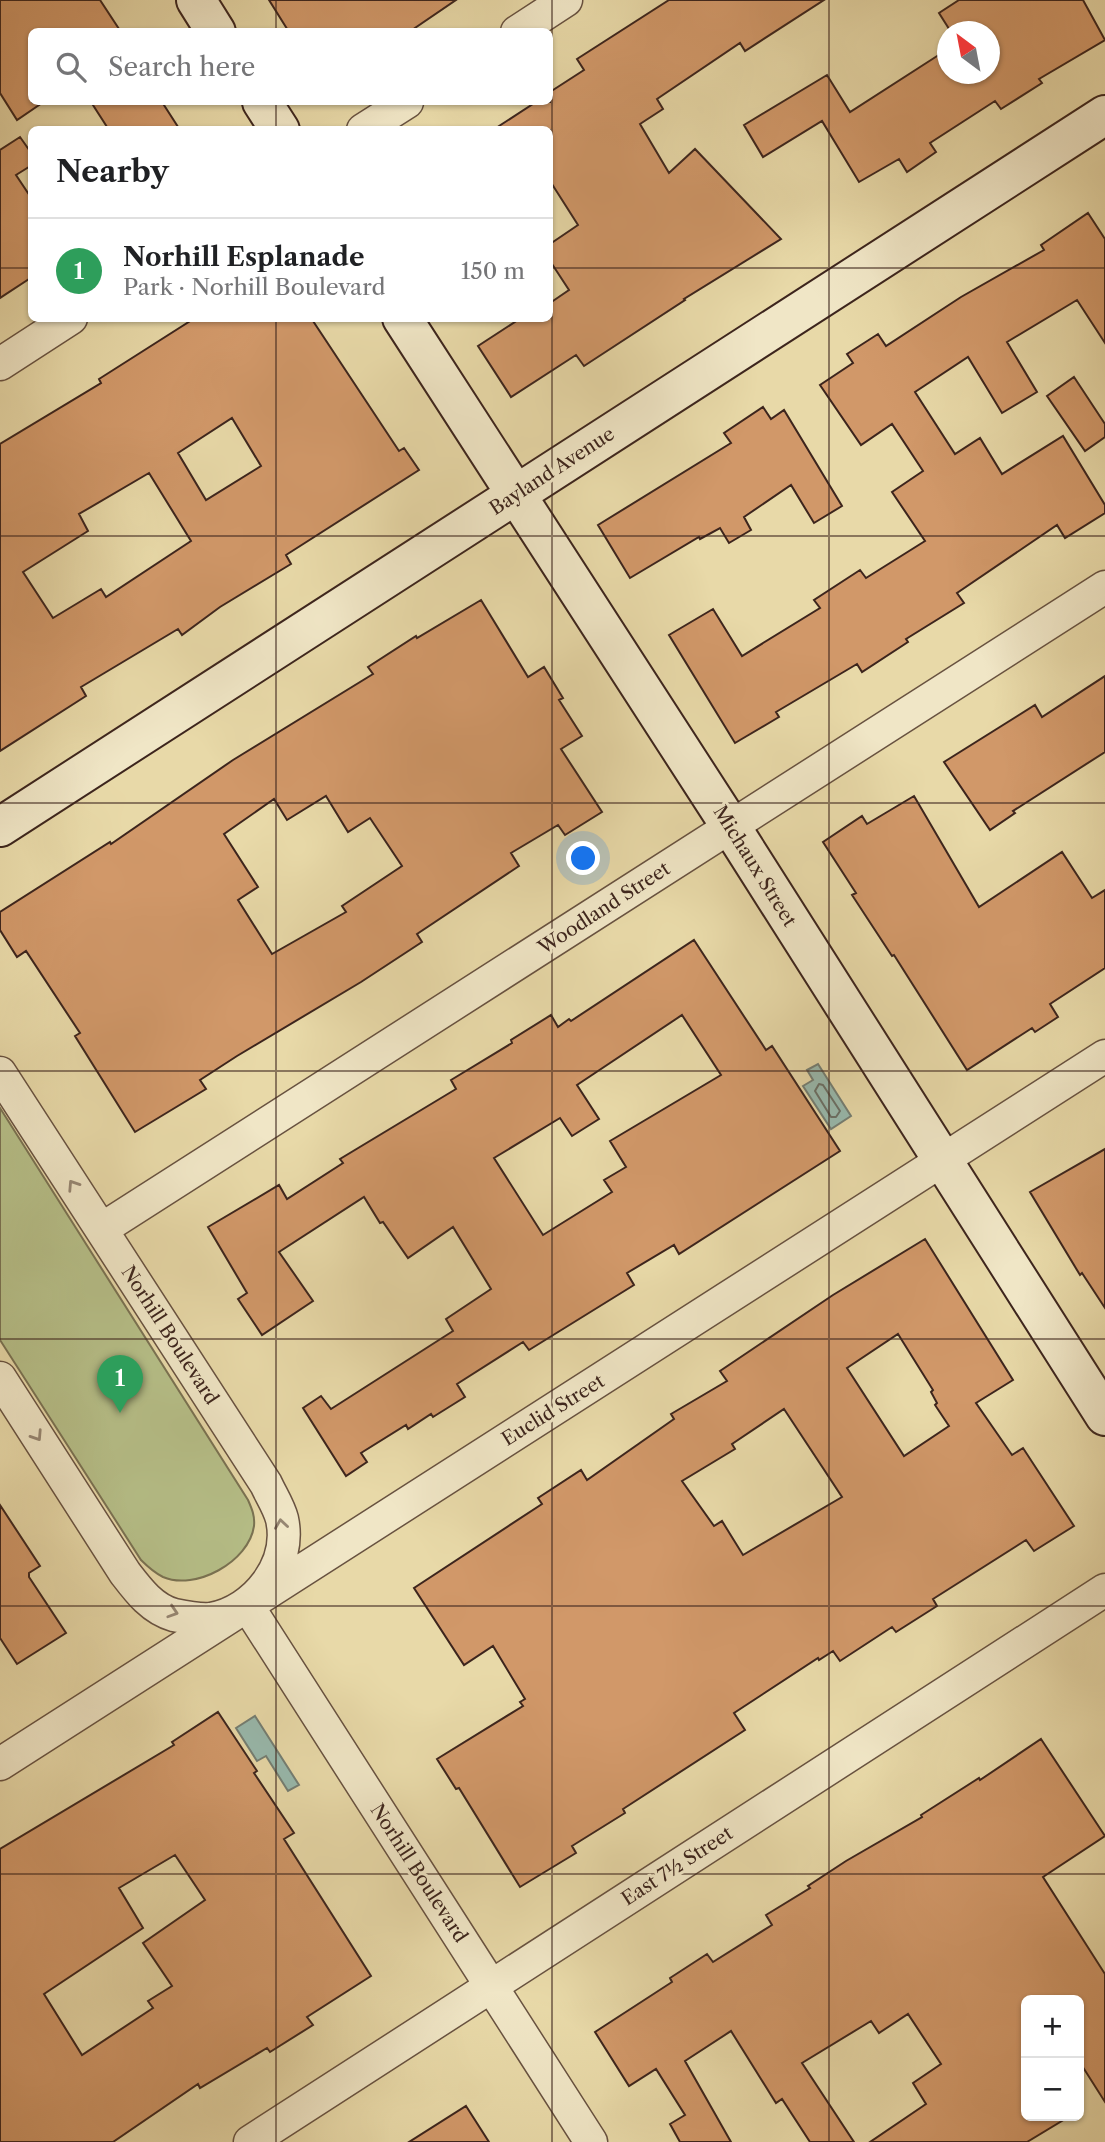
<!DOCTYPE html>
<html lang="en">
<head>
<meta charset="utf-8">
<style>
	:root { --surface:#fff; --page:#f2f2f2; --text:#202124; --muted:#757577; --line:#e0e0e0; --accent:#8f2418 }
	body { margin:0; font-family:"Libre Caslon Text",serif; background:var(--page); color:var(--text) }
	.controls { position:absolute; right:21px; bottom:21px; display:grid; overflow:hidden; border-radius:10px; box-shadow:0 2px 5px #0004 }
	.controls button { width:63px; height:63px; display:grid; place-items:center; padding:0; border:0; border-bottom:2px solid var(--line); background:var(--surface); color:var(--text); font:35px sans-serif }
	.compass { position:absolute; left:937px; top:21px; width:63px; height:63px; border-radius:50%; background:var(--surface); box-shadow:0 2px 5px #0004; rotate:328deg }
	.you { position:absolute; left:584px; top:859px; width:24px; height:24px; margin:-18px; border:5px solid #fff; border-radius:50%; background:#1a73e8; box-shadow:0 0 0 10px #1a73e833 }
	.badge { display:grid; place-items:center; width:46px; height:46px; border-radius:50%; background:var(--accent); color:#fff; font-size:23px; font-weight:700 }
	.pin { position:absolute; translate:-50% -58px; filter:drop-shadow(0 2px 4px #0008) }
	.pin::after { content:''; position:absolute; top:37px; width:24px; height:21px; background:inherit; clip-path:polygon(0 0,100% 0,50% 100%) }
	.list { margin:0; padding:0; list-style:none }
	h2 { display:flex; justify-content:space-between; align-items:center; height:91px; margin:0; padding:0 28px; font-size:30px }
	h2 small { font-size:23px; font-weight:400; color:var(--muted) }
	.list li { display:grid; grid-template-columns:46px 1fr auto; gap:21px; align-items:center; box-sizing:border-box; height:105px; padding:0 28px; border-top:2px solid var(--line) }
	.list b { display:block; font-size:26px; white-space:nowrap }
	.list p { margin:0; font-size:23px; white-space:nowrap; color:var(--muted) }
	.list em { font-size:23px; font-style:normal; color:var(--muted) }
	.icon { flex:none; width:38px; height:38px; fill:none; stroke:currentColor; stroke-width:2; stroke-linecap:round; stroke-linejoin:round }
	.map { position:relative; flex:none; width:1105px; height:2142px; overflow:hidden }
	.search { position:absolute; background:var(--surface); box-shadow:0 2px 5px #0004; left:28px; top:28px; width:525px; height:77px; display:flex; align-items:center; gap:18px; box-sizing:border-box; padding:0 24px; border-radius:10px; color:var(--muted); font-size:26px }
	.panel { position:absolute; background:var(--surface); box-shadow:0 2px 5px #0004; left:28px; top:126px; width:525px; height:196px; border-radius:10px }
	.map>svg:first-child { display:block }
	.green { fill:#b6bf88; stroke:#7a7252; stroke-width:2 }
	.water { fill:#98b9ad; stroke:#747e73; stroke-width:2 }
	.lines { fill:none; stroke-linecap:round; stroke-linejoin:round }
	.shore { stroke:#6a6f65; stroke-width:2 }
	.building { fill:#d19869; stroke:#3d251d; stroke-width:2; fill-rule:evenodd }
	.street-casing { stroke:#685240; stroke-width:35 }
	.secondary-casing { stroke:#3d251d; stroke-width:42 }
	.street { stroke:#f0e6c6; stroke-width:32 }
	.secondary { stroke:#f0e6c6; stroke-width:38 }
	.oneway { stroke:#968672 }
	.grid { fill:none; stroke:#3d251d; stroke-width:2; stroke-opacity:0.55 }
	.labels { text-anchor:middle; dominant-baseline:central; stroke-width:6; stroke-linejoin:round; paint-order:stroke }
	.street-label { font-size:19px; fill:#3d251d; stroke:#f0e6c6 }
</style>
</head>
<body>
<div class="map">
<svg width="1105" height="2142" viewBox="0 0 1105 2142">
	<rect width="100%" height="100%" fill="#e8d9a8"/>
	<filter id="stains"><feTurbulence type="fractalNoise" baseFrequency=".00286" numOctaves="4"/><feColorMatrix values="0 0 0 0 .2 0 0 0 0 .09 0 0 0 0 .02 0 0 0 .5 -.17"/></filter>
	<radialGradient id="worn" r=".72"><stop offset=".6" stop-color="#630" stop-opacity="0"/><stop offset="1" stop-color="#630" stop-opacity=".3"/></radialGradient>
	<path class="green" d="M0 1108 248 1500C252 1509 255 1516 254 1526 249 1562 195 1591 163 1577 155 1573 147 1566 141 1560L0 1340Z"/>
	<path class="water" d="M818 1064 851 1116 831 1129 803 1086 813 1080 807 1070Z
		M255 1716 299 1785 288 1791 266 1756 257 1761 236 1728Z"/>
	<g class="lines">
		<path class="shore" d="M819 1084 823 1085 840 1111 836 1117H831L815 1091Z"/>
	</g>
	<path class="building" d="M0 0H100L121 32H32V102L42 103 17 120 0 93Z
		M269 0H456L409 32H289Z
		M669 0H824L745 51 740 43 657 99 663 109 640 124 669 173 695 149 781 239 684 299 685 300 584 366 576 355 511 397 478 346 521 318H550V303L569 290 550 261V244L578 225 550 181V130H493L536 102H550V92L584 70 577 59Z
		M959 0H1083L1105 40 1039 79 1042 83 1001 109 995 101 930 143 936 152 907 172 899 159 859 182 822 121 763 157 744 125 827 75 850 112 948 49V74H990V32H951L939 13Z
		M91 102H162L180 130H109Z
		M20 137 32 154V165L16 175 32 199V277L0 298V150Z
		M1088 213 1105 239V343L1077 300 1007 342 1037 392 1002 413 968 357 915 392 955 454 980 438 1002 474 1063 436 1105 505V513L1065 538 1057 525 957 593 964 603 906 639 908 642 862 672 857 664 776 712 779 717 735 743 669 635 713 609 742 656 820 608 814 600 860 570 866 578 925 541 892 492 923 471 892 424 861 445 820 385 853 363 847 354 878 334 886 346 961 297 1044 250 1041 245Z
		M195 318H311L399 451 404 448 419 470 286 555 291 564 220 607 182 635 178 629 81 687 86 696 0 751V444L101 383 99 379ZM232 418 261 466 206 500 178 453ZM149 473 191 541 106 597 101 589 53 618 23 572 88 531 79 514Z
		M1074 377 1105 424V437L1085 451 1047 396Z
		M763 407 771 419 784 410 842 506 814 523 791 485 744 517 751 530 729 543 720 528 700 539 699 537 630 578 598 525 731 443 724 433Z
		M481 600 528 677 544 667 563 698 559 700 582 736 561 749 602 812 565 835 558 825 511 853 519 866 417 934 422 942 361 982 237 1056 200 1080 206 1089 135 1132 75 1036 80 1033 26 951 17 957 0 930V912L110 842 111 844 233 760 373 674 368 667 416 636 417 638ZM326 796 348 832 370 818 402 866 342 906 346 912 272 954 238 900 258 887 224 834 274 799 287 820Z
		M1105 676V752L1013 811 1015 813 990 830 944 762 1035 705 1042 717Z
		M914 796 979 907 1062 852 1092 898 1105 890V968L1050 1004 1058 1017 1035 1032 1032 1028 967 1070 894 955 892 956 852 895 856 893 823 842 862 816 867 824Z
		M694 940 766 1050 772 1046 840 1151 679 1254 674 1245 627 1273 634 1285 529 1350 523 1342 457 1384 465 1397 433 1417 431 1414 408 1429 406 1425 361 1453 367 1462 346 1476 303 1408 321 1396 331 1409 453 1331 446 1319 491 1289 453 1227 408 1258 383 1222 380 1223 364 1197 279 1252 313 1301 262 1335 238 1299 247 1293 208 1227 279 1185 287 1199 343 1163 340 1159 456 1089 451 1080 512 1043 511 1040 551 1015 558 1027 569 1019 571 1021ZM682 1015 721 1075 610 1141 626 1167 604 1180 612 1192 543 1235 494 1158 560 1118 572 1136 599 1119 577 1085Z
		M1105 1149V1308L1082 1273 1080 1275 1030 1192Z
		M925 1239 1013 1380 976 1403 1012 1455 1023 1448 1074 1526 1034 1551 1026 1540 933 1599 937 1606 896 1632 892 1627 840 1661 833 1651 819 1660 818 1658 734 1713 745 1730 623 1809 625 1813 572 1846 576 1853 520 1887 459 1788 456 1789 437 1759 523 1706 520 1702 525 1699 493 1646 464 1665 414 1588 542 1504 538 1498 581 1470 587 1480 674 1419 671 1414 727 1381 720 1371 833 1295ZM898 1334 933 1390 931 1392 937 1403 935 1405 949 1426 904 1456 847 1368ZM784 1409 842 1497 743 1555 722 1521 714 1526 682 1481 735 1449 732 1444Z
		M0 1505 40 1566 29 1573V1577L66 1633 17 1664 0 1638Z
		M218 1712 257 1771 254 1773 294 1833 284 1839 371 1976 307 2017 313 2025 270 2052 267 2048 200 2088 198 2084 113 2142H0V1849L174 1745 172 1742ZM175 1855 205 1900 143 1943 172 1986 148 2001 153 2008 82 2055 44 1994 143 1928 119 1888Z
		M1041 1739 1105 1836 1043 1877 1105 1974V2102L1079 2061V2000H1026V2116H1070L1027 2142H870L926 2104 913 2083 941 2064 908 2014 879 2033 871 2021 802 2063 854 2142H810L782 2099 776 2103 731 2031 685 2061 731 2142H680L670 2124 685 2115 656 2069 629 2086 595 2032 672 1982 670 1978 707 1954 713 1962 772 1925 766 1915 810 1888 808 1886 846 1861 922 1817 921 1815 979 1778 980 1780Z
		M466 2106 489 2142H409Z"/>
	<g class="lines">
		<defs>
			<path id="street" d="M517 32 566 0
				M363 130 407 102
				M0 364 71 318
				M0 1073 266 1484C271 1495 279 1507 282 1519 292 1564 256 1611 211 1619 202 1620 184 1617 174 1615 152 1609 138 1590 125 1573L0 1378
				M102 1229 1105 587
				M247 1605 591 2142
				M0 1764 1105 1056
				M250 2142 1105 1590"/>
			<path id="secondary" d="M196 0 216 32
				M262 102 280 130
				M402 318 731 827 1105 1416
				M0 827 1105 115"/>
		</defs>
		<use href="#street" class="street-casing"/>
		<use href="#secondary" class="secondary-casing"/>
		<use href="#street" class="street"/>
		<use href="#secondary" class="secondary"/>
	</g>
	<defs><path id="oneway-chevron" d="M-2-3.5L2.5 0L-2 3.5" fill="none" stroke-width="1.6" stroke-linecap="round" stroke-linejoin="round" transform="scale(1.75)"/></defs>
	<g class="oneway">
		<use href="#oneway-chevron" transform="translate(73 1185) rotate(-123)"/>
		<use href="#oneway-chevron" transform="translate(37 1436) rotate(57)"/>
		<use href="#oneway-chevron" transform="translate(281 1524) rotate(-98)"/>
		<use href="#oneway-chevron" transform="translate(173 1612) rotate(18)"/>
	</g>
	<path class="grid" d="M276 0V32M552 0V2142M829 0V2142M276 102V130M0 268H32M550 268H1105M276 318V2142M0 536H1105M0 803H1105M0 1071H1105M0 1339H1105M0 1606H1105M0 1874H1105"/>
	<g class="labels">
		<g class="street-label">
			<text transform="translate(552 471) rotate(-33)">Bayland Avenue</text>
			<text transform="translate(755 866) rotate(58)">Michaux Street</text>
			<text transform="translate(604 908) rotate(-33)">Woodland Street</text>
			<text transform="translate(170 1335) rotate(57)">Norhill Boulevard</text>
			<text transform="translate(553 1410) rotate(-32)">Euclid Street</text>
			<text transform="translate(677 1866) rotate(-33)">East 7½ Street</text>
			<text transform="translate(419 1873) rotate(57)">Norhill Boulevard</text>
		</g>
	</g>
	<rect width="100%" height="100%" filter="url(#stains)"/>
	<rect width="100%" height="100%" fill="url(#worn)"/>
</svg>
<div class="controls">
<button>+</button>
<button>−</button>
</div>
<svg class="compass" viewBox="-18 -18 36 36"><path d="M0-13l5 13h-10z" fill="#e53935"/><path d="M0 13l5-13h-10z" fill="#757577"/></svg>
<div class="you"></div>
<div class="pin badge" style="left:120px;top:1413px;background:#2e9e5b">1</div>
<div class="search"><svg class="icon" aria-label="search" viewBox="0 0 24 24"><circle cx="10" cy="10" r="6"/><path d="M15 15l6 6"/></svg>Search here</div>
<section class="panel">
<h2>Nearby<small></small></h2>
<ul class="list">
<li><span class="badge" style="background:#2e9e5b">1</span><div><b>Norhill Esplanade</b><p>Park · Norhill Boulevard</p></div><em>150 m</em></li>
</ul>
</section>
</div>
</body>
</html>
